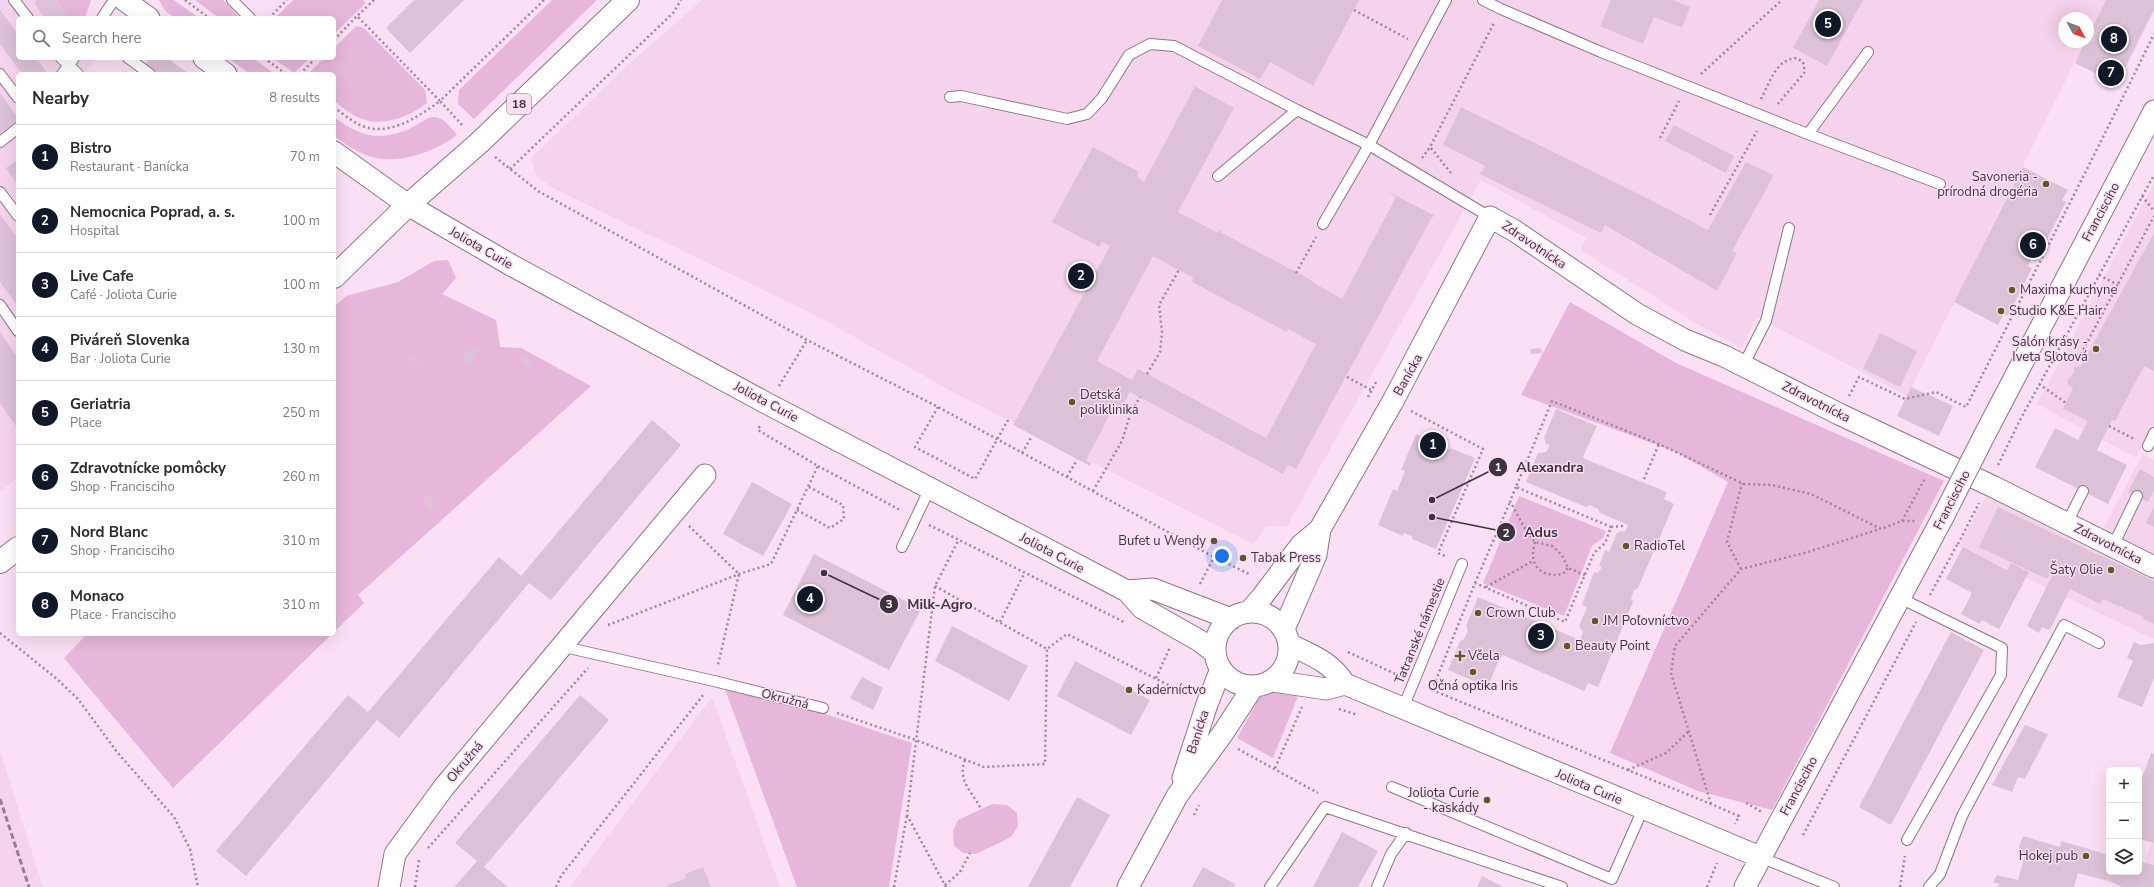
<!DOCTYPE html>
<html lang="en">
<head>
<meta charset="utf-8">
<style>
	:root { --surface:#fff; --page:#f7f7f7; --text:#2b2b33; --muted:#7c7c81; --line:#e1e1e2; --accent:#111827 }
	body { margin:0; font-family:"Nunito Sans",sans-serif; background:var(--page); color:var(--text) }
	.controls { position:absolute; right:12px; bottom:12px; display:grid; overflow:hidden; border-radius:6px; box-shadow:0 4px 16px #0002 }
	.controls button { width:36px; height:36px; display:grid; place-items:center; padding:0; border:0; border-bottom:1px solid var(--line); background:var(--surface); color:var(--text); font:20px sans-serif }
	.compass { position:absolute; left:2058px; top:12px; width:36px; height:36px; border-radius:50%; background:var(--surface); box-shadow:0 4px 16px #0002; rotate:131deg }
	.you { position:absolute; left:1222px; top:556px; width:14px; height:14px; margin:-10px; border:3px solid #fff; border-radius:50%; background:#1a73e8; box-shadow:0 0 0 6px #1a73e833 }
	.badge { display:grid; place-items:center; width:26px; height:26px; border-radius:50%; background:var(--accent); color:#fff; font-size:13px; font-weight:700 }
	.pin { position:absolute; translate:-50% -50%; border:2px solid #fff; box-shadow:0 1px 4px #0006 }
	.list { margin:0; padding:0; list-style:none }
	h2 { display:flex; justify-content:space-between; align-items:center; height:52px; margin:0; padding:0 16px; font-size:17px }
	h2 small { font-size:13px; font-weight:400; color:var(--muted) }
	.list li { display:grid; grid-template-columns:26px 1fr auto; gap:12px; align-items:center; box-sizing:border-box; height:64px; padding:0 16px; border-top:1px solid var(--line) }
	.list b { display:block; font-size:15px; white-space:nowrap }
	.list p { margin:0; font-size:13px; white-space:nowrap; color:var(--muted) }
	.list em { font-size:13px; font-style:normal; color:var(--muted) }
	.icon { flex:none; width:22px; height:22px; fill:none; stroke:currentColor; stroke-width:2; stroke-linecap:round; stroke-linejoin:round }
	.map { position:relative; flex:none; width:2154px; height:887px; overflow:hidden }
	.search { position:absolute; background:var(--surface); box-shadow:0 4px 16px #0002; left:16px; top:16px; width:320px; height:44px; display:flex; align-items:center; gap:10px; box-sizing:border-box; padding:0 14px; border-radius:6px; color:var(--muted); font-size:15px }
	.panel { position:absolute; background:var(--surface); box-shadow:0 4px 16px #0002; left:16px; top:72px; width:320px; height:564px; border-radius:6px }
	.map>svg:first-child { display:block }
	.built { fill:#f6d3ed }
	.green { fill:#e6b6db }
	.building { fill:#ddc2d7; fill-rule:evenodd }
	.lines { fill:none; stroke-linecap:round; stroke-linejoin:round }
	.service-casing { stroke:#8e7588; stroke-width:12 }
	.minor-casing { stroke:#8e7588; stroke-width:23 }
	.primary-casing { stroke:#8e7588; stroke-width:24 }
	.path { stroke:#9b8896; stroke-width:2.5; stroke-dasharray:2 3; stroke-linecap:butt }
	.service { stroke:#fff; stroke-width:10 }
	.minor { stroke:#fff; stroke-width:21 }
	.primary { stroke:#fff; stroke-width:22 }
	.rail { stroke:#92808e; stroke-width:3; stroke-dasharray:6 3; stroke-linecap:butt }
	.minor-bridge-casing { stroke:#8e7588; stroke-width:23; stroke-linecap:butt }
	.minor-bridge { stroke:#fff; stroke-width:21 }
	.poi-dot { fill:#605824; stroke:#fbdff4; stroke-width:1.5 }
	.labels { text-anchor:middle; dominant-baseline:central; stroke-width:3; stroke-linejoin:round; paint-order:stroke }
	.shield { fill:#fbdff4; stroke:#766772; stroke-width:1 }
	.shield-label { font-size:12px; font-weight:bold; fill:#3d333b }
	.poi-label { font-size:13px; fill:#3d333b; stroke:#fbdff4; text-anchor:start }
	.street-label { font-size:13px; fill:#3d333b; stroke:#fbdff4 }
	.leader { fill:none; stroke:#3d333b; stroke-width:1.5 }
	.callout-dot { fill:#3d333b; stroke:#fbdff4; stroke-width:1.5 }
	.mark-label { font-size:12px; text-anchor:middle; font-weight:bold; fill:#fff }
	.callout-label { font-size:14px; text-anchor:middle; font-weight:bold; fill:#3d333b; stroke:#fbdff4; stroke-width:3; stroke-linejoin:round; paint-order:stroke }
</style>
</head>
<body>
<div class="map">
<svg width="2154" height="887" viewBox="0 0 2154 887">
	<rect width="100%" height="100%" fill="#fbdff4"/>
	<path class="built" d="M0 0H69L81 18H18V58H95L85 74H18V477L0 492Z
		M702 0H2106L2088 36V18H2064V42H2085L1907 396 1757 317 1741 348 1694 322 1581 250 1586 238 1481 180 1287 526H1267L1253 544 953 392 815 315 557 190 537 177 531 158 630 63Z
		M2154 183V425L2136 458 2037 404Z
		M2143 454 2154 460V639L1959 546 1997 476 2103 529Z
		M712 697 780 887H570Z
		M0 751 43 887H0Z
		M2154 834V887H2137Z"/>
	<path class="green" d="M56 0H91L85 18H69Z
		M159 0H174L199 18C179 18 169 21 159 0Z
		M195 0H223L240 18H219Z
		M293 0H363L366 3 334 34V18H275Z
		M552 0H597L474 119 458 104 459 90Z
		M356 26 364 28 425 90 427 103C408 118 380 128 357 117 349 113 341 106 334 101V74H308L324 58H334V48Z
		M228 58H253L275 74H250Z
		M273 58H310L294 73Z
		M334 117C361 137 380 142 411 128 420 124 426 116 436 117 445 119 452 129 457 135 434 152 395 167 366 155 355 151 344 143 334 136Z
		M448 260 456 278 442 294 496 320 500 347 521 348 591 386 358 595 364 603 334 632V307L346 296 398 282 434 261Z
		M1570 302 1676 363 1944 481 1772 810 1698 791 1610 753 1728 482 1676 452 1521 395Z
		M1519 496 1606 531 1603 538 1592 546 1564 616 1483 583Z
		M87 634H332L173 788 64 658Z
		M1279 683 1300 691 1273 758 1237 738 1264 689Z
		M725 689 825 714 912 743 889 887H797Z
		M992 804 1007 805 1017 813 1018 826 1011 837 976 854 963 853 954 846 953 831 958 820Z"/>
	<path class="building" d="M37 0H56L69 18H45L34 3Z
		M414 0H464L410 53 386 28Z
		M1222 0H1359L1313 86 1270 62 1260 79 1198 46Z
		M1611 0H1673L1690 7 1682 28 1654 17 1643 44 1600 26Z
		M1819 0H1863L1827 66 1793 48Z
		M2106 0H2154V10L2117 84 2075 63 2085 42H2088V36Z
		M0 10 18 34V58H36L48 74H22L0 44Z
		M150 58H167L189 74H139Z
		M1192 85 1234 108 1178 212 1218 233 1219 229 1221 230 1220 232 1313 281 1312 282 1342 299 1396 197 1385 190 1435 216 1432 217 1296 469 1288 465 1283 474 1130 392 1121 408 1115 405 1086 460 1091 463 1090 466 1013 425 1110 246 1102 242 1099 247 1052 222 1093 147 1139 172 1137 177 1144 182 1194 88ZM1153 256 1193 278 1192 282 1285 331 1286 333 1288 329 1316 344 1266 438 1138 369 1132 380 1097 361Z
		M0 93 18 118V120L0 133Z
		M1461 107 1643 196 1708 230 1746 162 1774 175 1732 251 1737 253 1717 291 1605 225 1601 233 1480 174 1485 166 1443 145Z
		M1674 125 1734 156 1726 173 1665 141Z
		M18 160V185L6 168Z
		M2023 167 2068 190 2062 200 2066 202 2042 249 2038 247 2028 266 2032 268 2008 316 2004 314 1998 325 1954 302Z
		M0 214 18 239V307L0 282Z
		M2154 233V371L2144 366 2115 421 2112 420 2097 450 2127 465 2108 504 2035 467 2055 428 2078 440 2088 421 2063 409 2073 388 2068 385 2067 381 2074 372V367L2081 366Z
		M0 332 18 358V429L0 403Z
		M1880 333 1917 351 1900 387 1863 369Z
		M473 345 480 350 469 366 462 361Z
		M1541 348 1542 353 1531 354 1530 349Z
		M412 354 420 362 417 365 409 357Z
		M526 354 533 362 528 367 520 359Z
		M1911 387 1953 406 1939 436 1897 416Z
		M1556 409 1597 426 1583 457 1585 459 1667 492 1664 499 1674 504 1638 588 1634 590 1631 598 1633 602 1598 687 1588 683 1584 691 1503 655 1497 664 1488 687 1448 670 1460 641 1464 639 1468 631 1466 626 1478 597 1538 622 1540 627 1538 630 1543 632 1546 633 1547 629 1552 628 1580 640 1583 632 1579 626 1587 607 1582 605 1594 572 1598 573 1602 567 1599 566 1605 550 1609 552 1617 533 1622 531 1625 532 1628 525 1600 513 1598 509 1590 505 1586 507 1526 482 1538 453 1546 452 1550 445 1546 444 1544 438Z
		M652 420 681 445 551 600 529 583 399 738 377 720 246 876 216 851 348 695 368 712 499 557 521 576Z
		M1416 434 1441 444 1440 446 1449 450 1450 448 1475 458 1436 549 1412 539 1413 537 1404 533 1403 536 1378 525 1393 489 1397 491 1405 471 1401 470Z
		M2140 469 2154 477V490L2148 502 2128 492Z
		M752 482 792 504 763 556 723 534Z
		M428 495 437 504 432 510 423 501Z
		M2154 506V527L2146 523Z
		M1998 507 2154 581V624L2143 619 2144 617 2103 599 2100 604 2070 589 2050 630 2042 627 2039 633 2027 626 2053 574 2051 572 2047 579 1979 547Z
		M1963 547 2007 570 2011 563 2029 572 1999 629 1982 620 1980 624 1961 614 1972 593 1946 579Z
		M814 554 921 609 889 670 783 615Z
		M952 626 1028 666 1009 701 935 661Z
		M1951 632 1984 650 1891 825 1859 807Z
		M2134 642 2141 645 2154 643V678L2142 707 2117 697 2133 661 2127 658Z
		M1075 661 1150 700 1131 735 1057 696Z
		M862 677 883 688 873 710 850 698Z
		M580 695 609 720 484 867 508 887H454L477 861 455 843Z
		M2025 725 2048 734 2025 779 2018 777 2012 792 1992 785Z
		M2151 753 2154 754V843L2139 839V786Z
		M1077 797 1110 815 1070 887H1028Z
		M1342 832 1378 851 1358 887H1313Z
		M2023 836 2060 847 2061 841 2109 855V872H2139V862L2154 865V887H2122L2112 882 2078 873 2074 887H1998L1999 884 1993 882 1997 875 2018 880 2025 855 2017 853Z
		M703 867 711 887H664L686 878 685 874Z
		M1203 867 1235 884 1234 887H1192Z
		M1482 876 1503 887H1477Z"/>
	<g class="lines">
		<defs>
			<path id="service" d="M14 0 28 18
				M232 0 250 18
				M1483 0 1501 9 1601 52 1808 134 1868 52
				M102 18 114 0
				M61 58 78 74
				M128 58 150 74
				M0 74 18 98
				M62 74 74 58
				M950 97 961 96 1067 119 1087 114 1102 98 1129 55 1150 44 1174 46 1297 110 1369 145 1446 0
				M1808 134 1940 184
				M0 142 18 128
				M1218 176 1297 110
				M0 192 18 216
				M1323 224 1369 145 1490 217
				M0 305 18 331
				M1743 366 1766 321 1789 228
				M2148 446 2154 433
				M2067 523 2083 491
				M2113 546 2137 496
				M902 547 930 488
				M1900 598 2002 648 2001 675 1907 840
				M560 646 714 681 823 708
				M1403 708 1462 564
				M1392 787 1612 879 1643 809
				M1760 857 1834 887
				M1270 887 1325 807 1562 887
				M1377 887 1391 854 1406 833
				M1929 887 1940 874 1962 816 2064 625 2099 643"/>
			<path id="minor" d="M124 0 149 18
				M204 58 226 74
				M334 152 408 205 511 265 768 404 1127 591 1142 608 1200 641 1215 653
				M1984 436 2154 111
				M1127 591 1153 589 1231 619
				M1215 649a37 37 0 1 1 74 0a37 37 0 1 1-74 0Z
				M1249 612 1262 597 1301 545 1320 529
				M1284 629 1316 555 1320 529 1393 401 1490 217 1515 231 1637 314 1685 340 1724 356 1839 414 1994 487 2154 567
				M1289 644C1313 656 1330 661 1345 684L1760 857
				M1273 681 1326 689 1345 684
				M1183 778 1207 704 1221 669
				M389 887 395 854 444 787 705 475
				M1128 887 1177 796 1223 733 1253 687
				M1745 887 1943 517"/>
			<path id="primary" d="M334 277 408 205 479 143 628 0
				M0 562 18 548"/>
		</defs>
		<use href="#service" class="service-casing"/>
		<use href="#minor" class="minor-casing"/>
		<use href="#primary" class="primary-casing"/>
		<path class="path" d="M185 0 209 18
			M374 0 357 16 440 101 544 0
			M1354 10 1408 39
			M269 18 287 0
			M334 40 357 16
			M264 58 286 74
			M300 74 316 58
			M1701 74 1782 0
			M1761 99C1770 82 1776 59 1797 58L1803 62 1805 72 1777 105
			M334 107C342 113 351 121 360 125 388 138 418 117 440 101L464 127
			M1660 138 1679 101
			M495 157 538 191 807 340 938 407 1214 557 1251 575
			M1422 158 1430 147
			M510 169 673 13 681 0
			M1451 173 1430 147 1494 23
			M2142 196 2154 211
			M1710 215 1757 131
			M1296 273 1316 237
			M2099 275 2118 285
			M2052 362 2081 354 2154 216
			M1147 374 1160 352 1162 332 1159 305 1179 270
			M1347 377 1373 391
			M2039 384 2066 403
			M779 386 807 340
			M1849 396 1859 377 1905 399 1936 392 1966 407C2029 283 2093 159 2154 34
			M1368 397 1377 380
			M938 407 915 447 975 479 1008 420
			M1411 411 1483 449 1438 553 1447 557
			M2109 426 2134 439
			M1022 453 1032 436
			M1998 465 2020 420 2154 175
			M818 466 902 511
			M1067 477 1077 460
			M1644 479 1659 444
			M1516 487 1510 501 1524 527 1535 542 1552 546 1562 555 1568 568 1585 575
			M1093 491 1122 441 1130 415 1140 397
			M797 510 830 528 844 519 843 505 809 487
			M1902 521 1925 478
			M929 525 1124 622
			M689 526 739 574 718 665
			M1611 527 1623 526
			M1535 542C1528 565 1540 578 1563 574L1568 568
			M1958 544 1979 503
			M1741 569 1727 542 1742 483
			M1475 583 1510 502
			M1200 584 1214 557
			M935 586 1047 649 1067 634 1188 695
			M1486 587 1533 561
			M1930 595 1958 543
			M1000 622 1024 574
			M608 625 739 574 771 564 818 466 758 430 760 425
			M0 633 57 679 78 699 117 752 174 817 190 849 198 887
			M1348 652 1400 676
			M1156 678 1170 647
			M1432 690 1475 583 1565 622 1594 553 1605 543 1611 527 1516 487 1552 401 1659 444 1744 484 1772 485 1811 494 1881 529 1902 521H1917
			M1432 690 1711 804 1739 816 1735 824
			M1339 709 1358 715
			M837 713 916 740 984 767 1045 764 1047 649
			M1238 749 1318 793
			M965 760C957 781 972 791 981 809
			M1275 768 1302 707
			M1628 770 1666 753 1689 731
			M1746 803 1762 812
			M1711 804 1671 673 1675 646 1741 569 1808 552 1880 529
			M1194 815 1199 805
			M1803 835 1916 622
			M428 848 588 668
			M945 885 960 872 970 853
			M415 887 419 860
			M556 887 561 876 704 694
			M894 887 907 815
			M946 887 907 815 935 586 958 541
			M1707 887 1717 863
			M1900 887 1905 856"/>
		<use href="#service" class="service"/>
		<use href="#minor" class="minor"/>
		<use href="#primary" class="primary"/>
		<path class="rail" d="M0 799 29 887"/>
		<defs>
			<path id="minor-bridge" d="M1943 517 1984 436"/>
		</defs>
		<use href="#minor-bridge" class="minor-bridge-casing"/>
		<use href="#minor-bridge" class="minor-bridge"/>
	</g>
	<g class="poi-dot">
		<circle cx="2046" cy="184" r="4"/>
		<circle cx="2012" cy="290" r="4"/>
		<circle cx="2001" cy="311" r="4"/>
		<circle cx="2096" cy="349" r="4"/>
		<circle cx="1072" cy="402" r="4"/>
		<circle cx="1214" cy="541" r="4"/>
		<circle cx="1626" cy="546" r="4"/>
		<circle cx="1243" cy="558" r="4"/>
		<circle cx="2111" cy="570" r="4"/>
		<circle cx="1478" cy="613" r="4"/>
		<circle cx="1595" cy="621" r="4"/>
		<circle cx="1567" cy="646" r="4"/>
		<path d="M1458 650h4v4h4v4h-4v4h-4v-4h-4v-4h4z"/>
		<circle cx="1473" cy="672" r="4"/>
		<circle cx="1129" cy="690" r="4"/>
		<circle cx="1487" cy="800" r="4"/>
		<circle cx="2086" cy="856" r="4"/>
	</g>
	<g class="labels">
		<rect class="shield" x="507" y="94" width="24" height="20" rx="3"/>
		<g class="shield-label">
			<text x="519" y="104">18</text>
		</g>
		<g class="poi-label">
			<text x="2038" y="177" text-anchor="end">Savoneria -<tspan x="2038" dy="15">prírodná drogéria</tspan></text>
			<text x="2020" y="290">Maxima kuchyne</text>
			<text x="2009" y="311">Studio K&amp;E Hair</text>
			<text x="2088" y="342" text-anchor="end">Salón krásy -<tspan x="2088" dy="15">Iveta Slotová</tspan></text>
			<text x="1080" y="395">Detská<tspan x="1080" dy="15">poliklinika</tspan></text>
			<text x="1206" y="541" text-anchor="end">Bufet u Wendy</text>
			<text x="1634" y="546">RadioTel</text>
			<text x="1251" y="558">Tabak Press</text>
			<text x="2103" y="570" text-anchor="end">Šaty Olie</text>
			<text x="1486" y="613">Crown Club</text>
			<text x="1603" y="621">JM Poľovníctvo</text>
			<text x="1575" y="646">Beauty Point</text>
			<text x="1468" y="656">Včela</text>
			<text x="1473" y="686" text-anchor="middle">Očná optika Iris</text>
			<text x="1137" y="690">Kaderníctvo</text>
			<text x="1479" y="793" text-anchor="end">Joliota Curie<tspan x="1479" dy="15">- kaskády</tspan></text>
			<text x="2078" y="856" text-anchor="end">Hokej pub</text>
		</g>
		<g class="street-label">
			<text transform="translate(2101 212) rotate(-62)">Francisciho</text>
			<text transform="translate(1534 245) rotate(34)">Zdravotnícka</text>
			<text transform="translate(481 248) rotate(30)">Joliota Curie</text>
			<text transform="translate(1408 375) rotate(-61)">Banícka</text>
			<text transform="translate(766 402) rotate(28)">Joliota Curie</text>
			<text transform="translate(1816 402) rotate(27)">Zdravotnícka</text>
			<text transform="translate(1952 500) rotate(-63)">Francisciho</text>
			<text transform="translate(2108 544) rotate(27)">Zdravotnícka</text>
			<text transform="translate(1052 553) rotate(28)">Joliota Curie</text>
			<text transform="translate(1420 631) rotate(-68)">Tatranské námestie</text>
			<text transform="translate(785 699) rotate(14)">Okružná</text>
			<text transform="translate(1198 732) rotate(-72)">Banícka</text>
			<text transform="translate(465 762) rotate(-50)">Okružná</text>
			<text transform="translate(1799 786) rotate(-62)">Francisciho</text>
			<text transform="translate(1589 787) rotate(23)">Joliota Curie</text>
		</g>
	</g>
	<path class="leader" d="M1432 500L1498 467M1432 517L1506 532M824 573L889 604"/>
	<g class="callout-dot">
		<circle cx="1432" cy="500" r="4"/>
		<circle cx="1432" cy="517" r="4"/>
		<circle cx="824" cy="573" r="4"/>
		<circle cx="1498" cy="467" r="10"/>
		<circle cx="1506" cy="532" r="10"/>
		<circle cx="889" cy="604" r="10"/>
	</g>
	<g class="mark-label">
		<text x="1498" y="471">1</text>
		<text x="1506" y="537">2</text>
		<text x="889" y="608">3</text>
	</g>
	<g class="callout-label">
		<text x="1550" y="472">Alexandra</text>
		<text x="1541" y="537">Adus</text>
		<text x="940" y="609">Milk-Agro</text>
	</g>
</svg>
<div class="controls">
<button>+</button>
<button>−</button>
<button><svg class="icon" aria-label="layers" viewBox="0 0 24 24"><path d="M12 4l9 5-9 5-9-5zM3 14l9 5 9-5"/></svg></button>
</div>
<svg class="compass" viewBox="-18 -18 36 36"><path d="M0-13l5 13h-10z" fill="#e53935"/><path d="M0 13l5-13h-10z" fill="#7c7c81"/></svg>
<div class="you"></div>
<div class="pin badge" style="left:1433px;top:445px">1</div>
<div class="pin badge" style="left:1081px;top:276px">2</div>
<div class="pin badge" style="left:1541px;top:636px">3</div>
<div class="pin badge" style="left:810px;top:599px">4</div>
<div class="pin badge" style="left:1828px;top:24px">5</div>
<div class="pin badge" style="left:2033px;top:245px">6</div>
<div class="pin badge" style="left:2111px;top:73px">7</div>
<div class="pin badge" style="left:2114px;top:39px">8</div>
<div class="search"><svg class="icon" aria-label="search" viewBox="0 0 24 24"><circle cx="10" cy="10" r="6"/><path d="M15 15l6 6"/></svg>Search here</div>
<section class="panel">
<h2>Nearby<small>8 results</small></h2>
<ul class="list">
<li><span class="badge">1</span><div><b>Bistro</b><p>Restaurant · Banícka</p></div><em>70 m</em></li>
<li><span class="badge">2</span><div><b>Nemocnica Poprad, a. s.</b><p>Hospital</p></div><em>100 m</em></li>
<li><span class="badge">3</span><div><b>Live Cafe</b><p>Café · Joliota Curie</p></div><em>100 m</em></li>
<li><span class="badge">4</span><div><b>Piváreň Slovenka</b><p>Bar · Joliota Curie</p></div><em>130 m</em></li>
<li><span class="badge">5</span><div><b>Geriatria</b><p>Place</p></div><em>250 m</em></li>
<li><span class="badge">6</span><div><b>Zdravotnícke pomôcky</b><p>Shop · Francisciho</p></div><em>260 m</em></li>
<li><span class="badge">7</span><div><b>Nord Blanc</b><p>Shop · Francisciho</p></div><em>310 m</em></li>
<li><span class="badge">8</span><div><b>Monaco</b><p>Place · Francisciho</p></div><em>310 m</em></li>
</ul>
</section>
</div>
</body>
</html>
